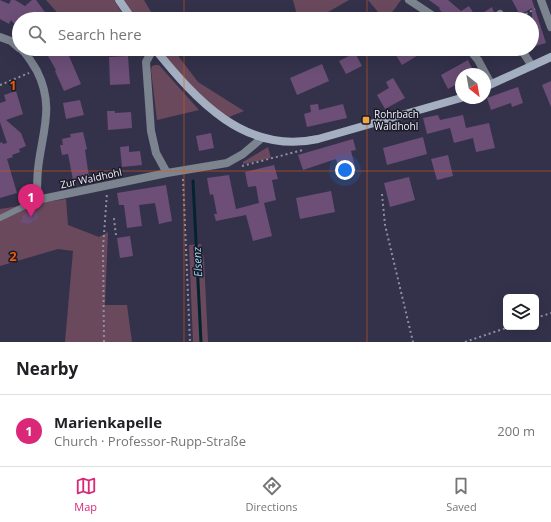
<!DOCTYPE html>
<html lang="en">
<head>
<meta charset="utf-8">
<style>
	:root { --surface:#fff; --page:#f6f6f6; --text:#202124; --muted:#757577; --line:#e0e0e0; --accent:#db2777 }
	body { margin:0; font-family:"Open Sans",sans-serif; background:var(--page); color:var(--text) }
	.controls { position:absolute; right:12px; bottom:12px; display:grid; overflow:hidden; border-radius:6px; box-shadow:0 4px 16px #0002 }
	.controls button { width:36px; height:36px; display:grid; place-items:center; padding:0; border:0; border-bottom:1px solid var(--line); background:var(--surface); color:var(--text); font:20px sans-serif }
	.compass { position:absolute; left:455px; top:68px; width:36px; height:36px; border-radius:50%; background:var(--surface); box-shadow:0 4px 16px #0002; rotate:149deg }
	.you { position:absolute; left:345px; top:170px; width:14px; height:14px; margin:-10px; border:3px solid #fff; border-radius:50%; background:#1a73e8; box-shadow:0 0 0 6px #1a73e833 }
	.badge { display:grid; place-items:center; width:26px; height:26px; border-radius:50%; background:var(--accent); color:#fff; font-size:13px; font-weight:700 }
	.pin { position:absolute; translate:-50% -33px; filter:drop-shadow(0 1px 2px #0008) }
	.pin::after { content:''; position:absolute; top:21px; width:14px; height:12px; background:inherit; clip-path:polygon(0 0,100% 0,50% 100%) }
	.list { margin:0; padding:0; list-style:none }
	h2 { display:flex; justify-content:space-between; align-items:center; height:52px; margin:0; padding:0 16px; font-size:17px }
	h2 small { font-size:13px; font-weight:400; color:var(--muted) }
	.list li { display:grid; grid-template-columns:26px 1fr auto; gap:12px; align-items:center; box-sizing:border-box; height:72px; padding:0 16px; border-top:1px solid var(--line) }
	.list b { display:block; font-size:15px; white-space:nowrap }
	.list p { margin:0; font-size:13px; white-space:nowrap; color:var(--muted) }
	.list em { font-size:13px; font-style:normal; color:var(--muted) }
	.icon { flex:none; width:22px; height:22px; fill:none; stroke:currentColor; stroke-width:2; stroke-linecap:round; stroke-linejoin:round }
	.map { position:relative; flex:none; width:551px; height:342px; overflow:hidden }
	.search { position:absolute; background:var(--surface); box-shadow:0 4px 16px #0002; left:12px; right:12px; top:12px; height:44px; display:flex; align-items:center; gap:10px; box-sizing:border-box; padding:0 14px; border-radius:22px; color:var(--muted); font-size:15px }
	.sheet { height:124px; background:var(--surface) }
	nav { display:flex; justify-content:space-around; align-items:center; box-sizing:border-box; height:56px; border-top:1px solid var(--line); background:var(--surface); font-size:11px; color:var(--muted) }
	nav a { display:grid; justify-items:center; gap:2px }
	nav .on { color:var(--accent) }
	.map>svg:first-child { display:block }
	.green { fill:#6a495c }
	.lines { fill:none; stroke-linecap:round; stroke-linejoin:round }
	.stream { stroke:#042331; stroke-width:3 }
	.building { fill:#6c4e77 }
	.path { stroke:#908fa4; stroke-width:2; stroke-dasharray:2 3; stroke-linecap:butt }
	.service { stroke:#7c848f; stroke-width:6 }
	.minor { stroke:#7c848f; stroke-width:8 }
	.secondary { stroke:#a4b0c2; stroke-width:8 }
	.grid { fill:none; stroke:#e8590c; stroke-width:1; stroke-opacity:0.55 }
	.poi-dot { fill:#f1a540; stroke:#1c1b27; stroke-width:1.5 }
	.labels { text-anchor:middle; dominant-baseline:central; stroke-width:3; stroke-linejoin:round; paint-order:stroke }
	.poi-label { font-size:10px; fill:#efefff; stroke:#1c1b27; text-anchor:start }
	.street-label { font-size:10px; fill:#efefff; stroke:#1c1b27 }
	.water-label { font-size:11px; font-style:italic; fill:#95d8fa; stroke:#1c1b27 }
	.grid-label { font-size:13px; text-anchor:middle; font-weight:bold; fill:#e8590c; stroke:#1c1b27; stroke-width:3; stroke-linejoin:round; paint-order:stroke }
</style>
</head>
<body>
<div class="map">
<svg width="551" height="342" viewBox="0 0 551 342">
	<rect width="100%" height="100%" fill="#34324b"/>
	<path class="green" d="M46 0H114L126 19H63Z
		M119 0H144L155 19H133Z
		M293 0H349L316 19H298Z
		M368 0H401L393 11 383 18Z
		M155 49H173L198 82 244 111 224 119Z
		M155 65H159L199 110 157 120 151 70 152 66Z
		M268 147 271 158 243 164V162Z
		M66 199 68 225 99 237 108 232 105 305H127L132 342H65L73 251 58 249 0 266V209Z
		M201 244 204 260 208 342H193L189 245Z"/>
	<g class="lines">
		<path class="stream" d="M193 181 201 342"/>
	</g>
	<path class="building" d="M0 0 9 4 11 0H15L25 6 32 0H36L50 19H19V30L11 20 9 24 0 19Z
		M429 0H448L461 11 469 6 476 17 492 7 495 16 491 19H448L439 9 440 8Z
		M512 0H532L546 43 532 47V8L520 15Z
		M44 49H66L81 84 64 91 55 71 56 70Z
		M399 49H428L402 65 394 52Z
		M355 53 362 66 346 74 339 61Z
		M128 56 130 84 110 85 109 57Z
		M468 60 475 74H461V82L448 89 441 75Z
		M322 64 329 81 297 95 290 78Z
		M393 78 405 98 385 109 377 95 389 88 386 82Z
		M551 81V107L542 85Z
		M518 87 523 103 512 107 511 103 491 110 487 98Z
		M16 91 23 114 6 120 21 133 26 146 19 149 20 152 12 155 13 157 7 159 17 193 0 198V143L2 142 3 144 7 143 0 122V103L6 101 4 95Z
		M80 100 84 115 66 119 63 103Z
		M318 104 319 110 343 104 347 118 307 127 304 114 311 112 310 105Z
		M107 111H115V113L131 112 132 128 108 130Z
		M438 115 440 120 463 115 466 128 489 123 495 148 476 152 473 138 454 143 450 128 427 134 423 118Z
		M83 132 87 149 85 150 89 177 73 180 68 154 62 155 60 145H63L62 139 71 137 70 134Z
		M211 133 214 148 199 151 196 136Z
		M423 137 427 154 387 165 383 148Z
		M353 139 356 150 351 151 356 170 340 174 336 159 303 170 298 155Z
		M129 146V152L140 151 142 165 122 167 120 147Z
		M448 155 453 176 437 180 431 159Z
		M274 165 278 179 272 180 276 200 264 203 272 236 253 241 246 215 216 221 214 214H217L213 194 210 195 207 178 229 175 236 209 259 203 256 186 248 187 245 172Z
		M409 177 415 200 390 207 384 183Z
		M166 185 172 221 159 224 155 203 139 205 142 226 127 228 124 205H119L117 193Z
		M331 191 335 212 300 219 296 198Z
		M35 209 39 218 27 225 26 223H20L23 218 22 216Z
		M130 236 133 256 120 258 117 238Z"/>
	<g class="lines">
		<path class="path" d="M517 19 535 9
			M0 85 29 73
			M242 166 303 150
			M183 179 190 342
			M382 194 385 225 413 342
			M116 235 114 219 117 218
			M536 318 551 313
			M104 342 103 248 107 193
			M465 342 509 327"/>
		<path class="service" d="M0 218 37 200"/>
		<path class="minor" d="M409 0 438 19
			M541 0 551 27
			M500 14 503 19
			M0 37 11 41 19 48
			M21 49C28 55 32 63 37 71 55 107 42 132 38 169 37 180 37 190 37 200L167 173 227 163 243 154 262 138
			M153 49 146 62 151 131 156 153 167 173
			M469 49 478 60 491 84
			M521 49 532 66"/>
		<path class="secondary" d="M119 0 132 19
			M155 49C196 100 245 155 318 139L461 98
			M485 87 551 57"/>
	</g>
	<path class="grid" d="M184 0V19M367 0V19M184 49V342M367 49V342M0 171H551"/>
	<rect class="poi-dot" x="362" y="116" width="8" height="8" rx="2"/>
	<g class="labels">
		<g class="poi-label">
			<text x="374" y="114">Rohrbach<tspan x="374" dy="12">Waldhohl</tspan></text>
		</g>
		<g class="street-label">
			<text transform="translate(91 178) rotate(-12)">Zur Waldhohl</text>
		</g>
		<g class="water-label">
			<text transform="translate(197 262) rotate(-93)">Elsenz</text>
		</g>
	</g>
	<g class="grid-label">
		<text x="13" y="90">1</text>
		<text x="13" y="261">2</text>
	</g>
</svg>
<div class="controls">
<button><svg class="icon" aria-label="layers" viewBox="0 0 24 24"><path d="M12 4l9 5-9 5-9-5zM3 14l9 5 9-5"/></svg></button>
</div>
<svg class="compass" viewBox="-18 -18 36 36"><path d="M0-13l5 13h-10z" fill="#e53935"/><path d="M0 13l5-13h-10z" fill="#757577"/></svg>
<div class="you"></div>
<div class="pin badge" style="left:31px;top:217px">1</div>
<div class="search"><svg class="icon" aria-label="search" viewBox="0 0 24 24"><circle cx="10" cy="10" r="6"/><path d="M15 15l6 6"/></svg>Search here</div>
</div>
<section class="sheet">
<h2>Nearby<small></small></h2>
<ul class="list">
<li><span class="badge">1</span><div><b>Marienkapelle</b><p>Church · Professor-Rupp-Straße</p></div><em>200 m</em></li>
</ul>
</section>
<nav>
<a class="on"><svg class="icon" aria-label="map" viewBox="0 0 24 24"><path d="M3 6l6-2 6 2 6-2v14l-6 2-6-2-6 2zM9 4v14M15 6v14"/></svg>Map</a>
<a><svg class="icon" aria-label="directions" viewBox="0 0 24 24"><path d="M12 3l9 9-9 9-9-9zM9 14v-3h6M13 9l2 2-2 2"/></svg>Directions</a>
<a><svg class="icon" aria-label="saved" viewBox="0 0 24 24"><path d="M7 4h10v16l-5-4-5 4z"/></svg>Saved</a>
</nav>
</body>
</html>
